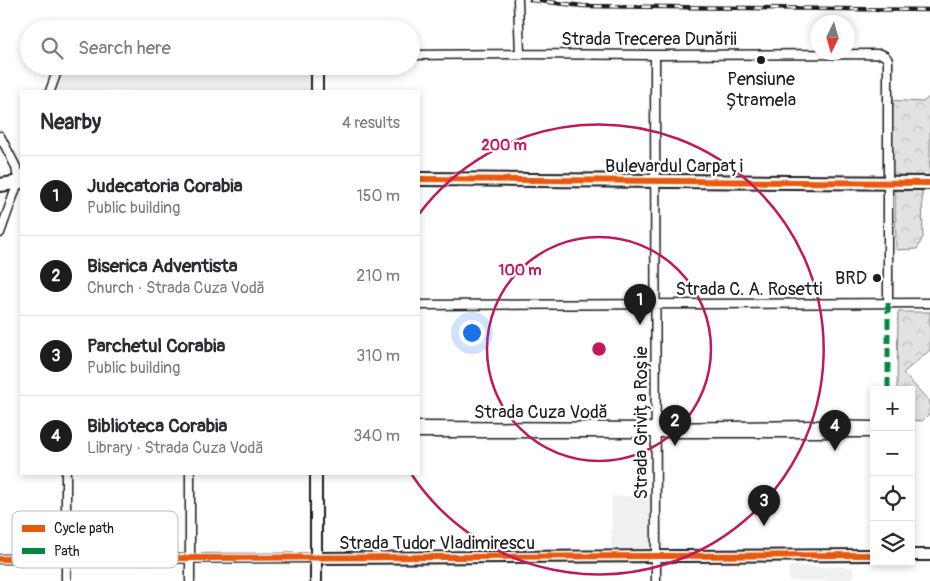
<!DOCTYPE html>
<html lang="en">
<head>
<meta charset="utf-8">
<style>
	:root { --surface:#fff; --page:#f7f7f7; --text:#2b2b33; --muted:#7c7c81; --line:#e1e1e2; --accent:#1c1c1c }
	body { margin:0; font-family:Pangolin,sans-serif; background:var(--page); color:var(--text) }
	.controls { position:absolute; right:15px; bottom:15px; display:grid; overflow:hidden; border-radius:0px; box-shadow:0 2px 8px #0003 }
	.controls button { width:45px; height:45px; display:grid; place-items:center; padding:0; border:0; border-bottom:1px solid var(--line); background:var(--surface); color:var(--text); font:25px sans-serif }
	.compass { position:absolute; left:810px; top:15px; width:45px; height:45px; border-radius:50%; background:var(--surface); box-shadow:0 2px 8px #0003; rotate:185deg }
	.you { position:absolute; left:471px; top:332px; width:18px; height:18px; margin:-12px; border:4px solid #fff; border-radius:50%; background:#1a73e8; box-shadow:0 0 0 8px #1a73e833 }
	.badge { display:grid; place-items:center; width:32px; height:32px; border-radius:50%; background:var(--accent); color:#fff; font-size:16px; font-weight:700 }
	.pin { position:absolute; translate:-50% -41px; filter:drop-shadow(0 1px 2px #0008) }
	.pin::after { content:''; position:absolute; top:26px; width:18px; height:15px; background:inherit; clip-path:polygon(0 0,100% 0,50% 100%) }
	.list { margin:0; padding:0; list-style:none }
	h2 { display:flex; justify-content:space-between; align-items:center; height:65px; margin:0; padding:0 20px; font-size:21px }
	h2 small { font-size:16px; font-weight:400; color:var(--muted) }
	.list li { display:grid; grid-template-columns:32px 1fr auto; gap:15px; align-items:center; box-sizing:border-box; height:80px; padding:0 20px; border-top:1px solid var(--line) }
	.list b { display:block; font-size:19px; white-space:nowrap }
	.list p { margin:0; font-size:16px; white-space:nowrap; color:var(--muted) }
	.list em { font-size:16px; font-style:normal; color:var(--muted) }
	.icon { flex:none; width:28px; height:28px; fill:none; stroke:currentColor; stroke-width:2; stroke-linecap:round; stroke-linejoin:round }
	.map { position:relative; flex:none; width:930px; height:581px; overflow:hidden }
	.search { position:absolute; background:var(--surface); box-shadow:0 2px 8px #0003; left:20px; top:20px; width:400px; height:55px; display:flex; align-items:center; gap:12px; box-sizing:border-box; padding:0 18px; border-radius:28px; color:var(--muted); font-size:19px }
	.panel { position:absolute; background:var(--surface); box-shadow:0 2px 8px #0003; left:20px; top:90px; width:400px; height:385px; border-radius:0px }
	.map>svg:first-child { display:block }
	.built { fill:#f0f0f0 }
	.park { fill:url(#park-crowns); stroke:#7f7f7f }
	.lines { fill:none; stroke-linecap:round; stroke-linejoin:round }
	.minor-casing { stroke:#1c1c1c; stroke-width:11 }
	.tertiary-casing { stroke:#1c1c1c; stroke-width:14 }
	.primary-casing { stroke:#1c1c1c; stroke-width:16 }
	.minor { stroke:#fff; stroke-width:8 }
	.tertiary { stroke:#fff; stroke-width:10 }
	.primary { stroke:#fff; stroke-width:12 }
	.rail-casing { stroke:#1c1c1c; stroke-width:4.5 }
	.rail { stroke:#fff; stroke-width:2.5; stroke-dasharray:8; stroke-linecap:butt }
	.quiet { stroke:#00873e; stroke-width:5; stroke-dasharray:10 5; stroke-linecap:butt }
	.cycleway-casing { stroke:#fff; stroke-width:9 }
	.cycleway { stroke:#e8590c; stroke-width:6 }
	.ring { fill:none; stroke:#c2185b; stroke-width:2.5 }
	.poi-dot { fill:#1c1c1c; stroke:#fff; stroke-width:2 }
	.labels { text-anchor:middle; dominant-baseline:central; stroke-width:4.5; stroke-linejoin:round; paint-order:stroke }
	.street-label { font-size:18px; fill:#1c1c1c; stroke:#fff }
	.poi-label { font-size:18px; fill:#1c1c1c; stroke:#fff }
	.key { fill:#fff; stroke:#bbb; stroke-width:1 }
	.key-label { font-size:14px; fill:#1c1c1c }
	.centre { fill:#c2185b; stroke:#fff; stroke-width:2.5 }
	.ring-label { font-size:15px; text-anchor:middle; font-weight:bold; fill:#c2185b; stroke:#fff; stroke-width:4.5; stroke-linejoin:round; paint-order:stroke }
</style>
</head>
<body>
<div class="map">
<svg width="930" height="581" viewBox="0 0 930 581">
	<defs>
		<pattern id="park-crowns" width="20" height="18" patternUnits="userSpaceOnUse" patternTransform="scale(1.25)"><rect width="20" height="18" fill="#e2e2e2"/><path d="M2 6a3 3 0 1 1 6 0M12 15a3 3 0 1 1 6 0" fill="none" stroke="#c1c1c1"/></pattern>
	</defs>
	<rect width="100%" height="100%" fill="#fff"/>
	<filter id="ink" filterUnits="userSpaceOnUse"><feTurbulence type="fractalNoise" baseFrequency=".02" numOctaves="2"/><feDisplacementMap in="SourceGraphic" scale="10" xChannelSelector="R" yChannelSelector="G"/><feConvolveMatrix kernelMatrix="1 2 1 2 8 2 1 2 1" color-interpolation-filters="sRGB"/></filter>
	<g filter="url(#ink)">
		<path class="built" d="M59 66H317V91H50Z
			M612 496H651V549H611Z
			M789 566 853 567V581H789Z"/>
		<path class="park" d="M930 96V183L888 182V100L923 102Z
			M895 190H922L923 237 917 249 896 250Z
			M898 312H930V350L903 373 930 402V413L922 421 911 420V390H897Z"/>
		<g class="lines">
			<defs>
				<path id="minor" d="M518 0 520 54
					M411 55 520 54 655 55 881 54 885 56 888 60V303
					M655 55 656 581
					M50 91 59 66
					M0 136 16 167 18 180
					M0 233 21 174
					M419 305 930 303
					M419 426 657 427 816 425 874 426
					M419 433H874
					M66 474V581
					M0 559 316 558
					M190 581V474"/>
				<path id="tertiary" d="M317 91V66
					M316 474V581
					M911 555H930
					M316 558 874 555"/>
				<path id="primary" d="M419 179 930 183
					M0 185 21 182"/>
			</defs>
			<use href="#minor" class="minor-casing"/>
			<use href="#tertiary" class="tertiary-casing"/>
			<use href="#primary" class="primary-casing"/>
			<use href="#minor" class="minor"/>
			<use href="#tertiary" class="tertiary"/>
			<use href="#primary" class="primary"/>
			<defs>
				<path id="rail" d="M531 0 583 6 930 10"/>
			</defs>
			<use href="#rail" class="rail-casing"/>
			<use href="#rail" class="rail"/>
			<path class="quiet" d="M888 303V390"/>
			<defs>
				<path id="cycleway" d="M419 179 930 183
					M0 559 874 555"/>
			</defs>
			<use href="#cycleway" class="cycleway-casing"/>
			<use href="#cycleway" class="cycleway"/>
		</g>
	</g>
	<g class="ring">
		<circle cx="599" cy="349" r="112"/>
		<path d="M419 214A225 225 0 1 1 412 475"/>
	</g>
	<g class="poi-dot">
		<circle cx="761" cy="60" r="5"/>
		<circle cx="877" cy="278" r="5"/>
	</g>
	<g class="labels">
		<g class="street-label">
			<text x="649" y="39">Strada Trecerea Dunării</text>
			<text x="674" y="166">Bulevardul Carpați</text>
			<text x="749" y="289">Strada C. A. Rosetti</text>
			<text x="541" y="412">Strada Cuza Vodă</text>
			<text transform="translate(641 423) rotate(-90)">Strada Grivița Roșie</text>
			<text x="437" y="543">Strada Tudor Vladimirescu</text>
		</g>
		<g class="poi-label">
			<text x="761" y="79">Pensiune<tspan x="761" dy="21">Ștramela</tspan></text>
			<text x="867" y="278" text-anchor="end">BRD</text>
		</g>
	</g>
	<rect x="12" y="511" width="166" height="57" rx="8" class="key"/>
	<rect x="22" y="525" width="23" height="7" fill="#e8590c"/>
	<rect x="22" y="548" width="23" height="6" fill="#00873e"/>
	<g class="key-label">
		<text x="54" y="533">Cycle path</text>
		<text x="54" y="556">Path</text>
	</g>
	<circle cx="599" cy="349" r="8" class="centre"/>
	<g class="ring-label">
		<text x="504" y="150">200 m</text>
		<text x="520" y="275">100 m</text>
	</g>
</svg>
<div class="controls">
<button>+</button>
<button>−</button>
<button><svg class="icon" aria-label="locate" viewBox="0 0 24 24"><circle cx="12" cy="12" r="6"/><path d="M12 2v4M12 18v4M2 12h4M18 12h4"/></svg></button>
<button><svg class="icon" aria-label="layers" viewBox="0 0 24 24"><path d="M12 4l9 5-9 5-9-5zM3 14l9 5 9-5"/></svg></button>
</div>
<svg class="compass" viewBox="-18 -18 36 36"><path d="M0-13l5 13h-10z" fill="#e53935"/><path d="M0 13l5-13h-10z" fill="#7c7c81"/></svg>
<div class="you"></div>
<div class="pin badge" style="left:640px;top:325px">1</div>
<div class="pin badge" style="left:675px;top:446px">2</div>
<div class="pin badge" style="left:764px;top:526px">3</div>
<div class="pin badge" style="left:835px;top:451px">4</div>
<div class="search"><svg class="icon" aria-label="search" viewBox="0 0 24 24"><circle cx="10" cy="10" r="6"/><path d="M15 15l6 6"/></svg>Search here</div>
<section class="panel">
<h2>Nearby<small>4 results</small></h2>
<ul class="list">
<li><span class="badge">1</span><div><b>Judecatoria Corabia</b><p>Public building</p></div><em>150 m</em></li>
<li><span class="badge">2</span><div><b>Biserica Adventista</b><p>Church · Strada Cuza Vodă</p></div><em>210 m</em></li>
<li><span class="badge">3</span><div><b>Parchetul Corabia</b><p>Public building</p></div><em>310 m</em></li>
<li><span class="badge">4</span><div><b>Biblioteca Corabia</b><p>Library · Strada Cuza Vodă</p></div><em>340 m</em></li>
</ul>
</section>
</div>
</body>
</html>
